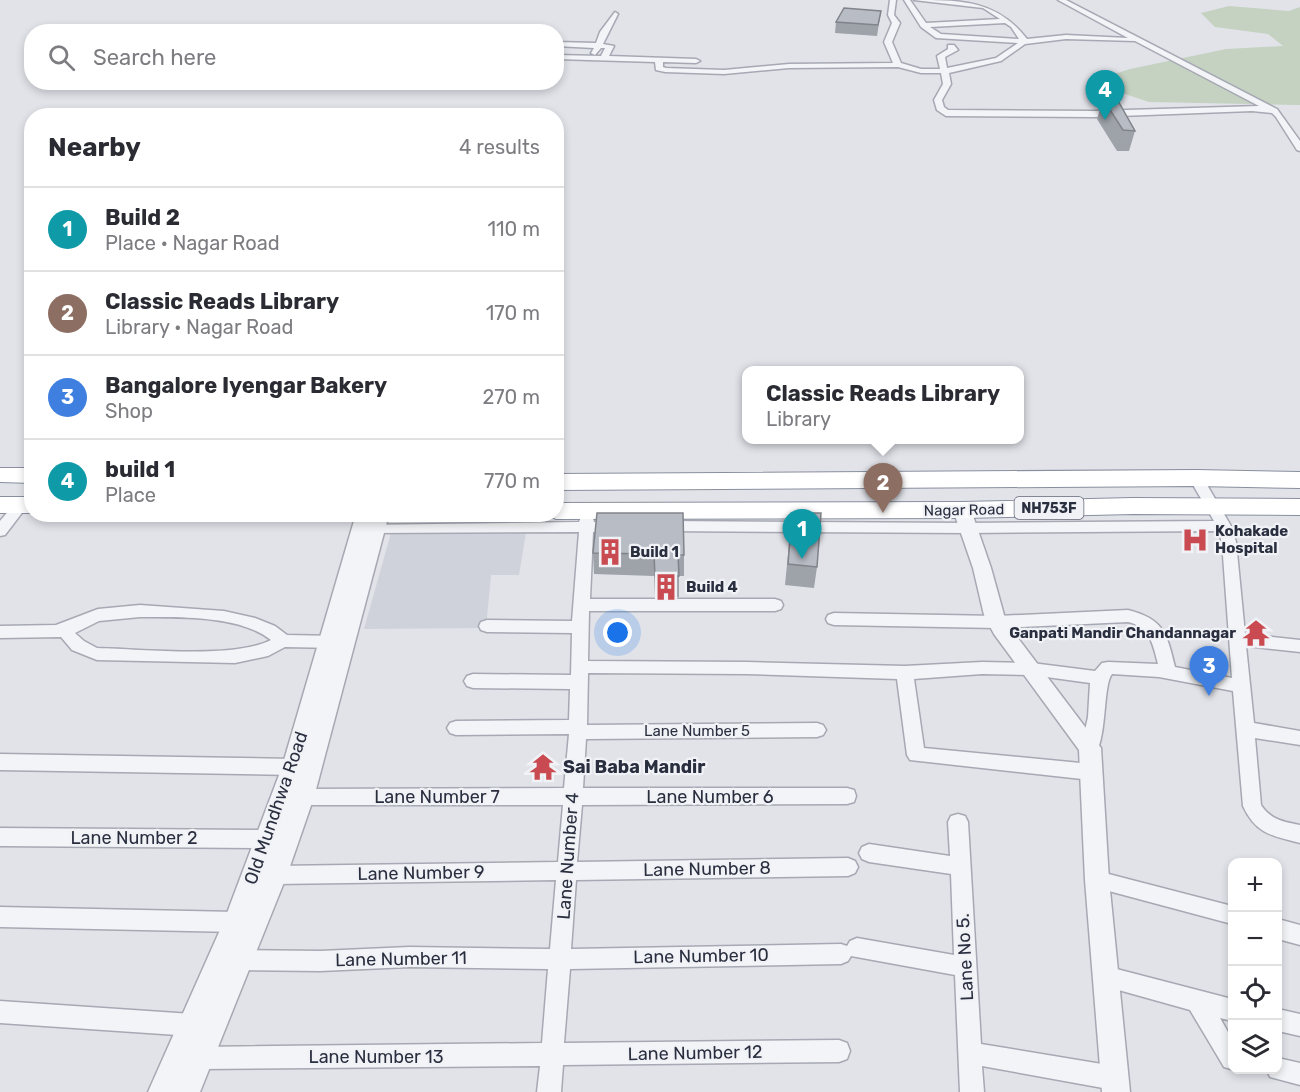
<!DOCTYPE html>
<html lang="en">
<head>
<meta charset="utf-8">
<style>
	:root { --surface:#fff; --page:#f2f2f3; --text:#2b2b33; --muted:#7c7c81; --line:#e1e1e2; --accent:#c94b51 }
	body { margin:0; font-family:Rubik,sans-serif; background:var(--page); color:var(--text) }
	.controls { position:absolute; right:18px; bottom:18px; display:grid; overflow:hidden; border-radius:12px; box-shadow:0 3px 9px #0003 }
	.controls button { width:54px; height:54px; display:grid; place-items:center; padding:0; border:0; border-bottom:2px solid var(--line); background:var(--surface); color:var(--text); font:30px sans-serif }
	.you { position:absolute; left:618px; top:633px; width:21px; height:21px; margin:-15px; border:4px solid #fff; border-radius:50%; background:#1a73e8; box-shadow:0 0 0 9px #1a73e833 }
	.badge { display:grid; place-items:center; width:39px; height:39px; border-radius:50%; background:var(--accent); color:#fff; font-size:20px; font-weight:700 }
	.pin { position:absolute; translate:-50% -50px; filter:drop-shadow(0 2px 3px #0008) }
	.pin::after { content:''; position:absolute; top:32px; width:21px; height:18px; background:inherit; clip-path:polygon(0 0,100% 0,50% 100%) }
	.popup { position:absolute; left:742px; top:366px; width:282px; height:78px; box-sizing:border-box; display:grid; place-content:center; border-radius:12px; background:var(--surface); filter:drop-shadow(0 2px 4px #0005); font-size:20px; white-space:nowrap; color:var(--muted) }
	.popup b { font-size:22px; color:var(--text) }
	.popup::after { content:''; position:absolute; left:50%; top:100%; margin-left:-12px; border:12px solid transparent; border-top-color:var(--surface) }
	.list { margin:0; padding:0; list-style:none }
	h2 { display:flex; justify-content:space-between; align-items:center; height:78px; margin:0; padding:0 24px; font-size:26px }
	h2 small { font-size:20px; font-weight:400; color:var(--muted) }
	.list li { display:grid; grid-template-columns:39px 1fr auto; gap:18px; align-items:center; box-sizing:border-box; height:84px; padding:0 24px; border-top:2px solid var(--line) }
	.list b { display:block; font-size:22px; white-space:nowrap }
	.list p { margin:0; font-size:20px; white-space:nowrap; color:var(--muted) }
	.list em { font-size:20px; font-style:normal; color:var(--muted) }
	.icon { flex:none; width:33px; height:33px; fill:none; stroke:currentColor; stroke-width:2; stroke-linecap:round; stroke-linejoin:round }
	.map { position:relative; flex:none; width:1300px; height:1092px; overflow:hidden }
	.search { position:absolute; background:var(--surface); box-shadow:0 3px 9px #0003; left:24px; top:24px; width:540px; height:66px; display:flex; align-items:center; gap:15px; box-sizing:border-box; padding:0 21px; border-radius:24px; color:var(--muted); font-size:22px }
	.panel { position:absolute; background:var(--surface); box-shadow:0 3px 9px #0003; left:24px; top:108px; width:540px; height:414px; border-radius:24px }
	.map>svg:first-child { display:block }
	.built { fill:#cfd2db }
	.green { fill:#c5d2c2 }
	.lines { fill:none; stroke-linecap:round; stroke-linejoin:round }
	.minor-casing { stroke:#a6a9b3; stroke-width:3 }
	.tertiary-casing { stroke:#a6a9b3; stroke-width:3 }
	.trunk-casing { stroke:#898f9f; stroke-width:2 }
	.minor { fill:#f3f4f7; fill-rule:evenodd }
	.tertiary { fill:#f3f4f7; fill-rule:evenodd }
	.trunk { fill:#fff; fill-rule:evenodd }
	.wall { fill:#9ea2a9 }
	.building { fill:#b8bcc5; stroke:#81848a; stroke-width:1.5 }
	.labels { text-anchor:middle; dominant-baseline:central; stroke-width:4.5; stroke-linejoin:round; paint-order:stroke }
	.shield { fill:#f0f2f6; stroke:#656a77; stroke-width:1.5 }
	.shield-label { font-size:14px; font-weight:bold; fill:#2a2f40 }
	.street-label { font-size:15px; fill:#2a2f40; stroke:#f0f2f6 }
	.poi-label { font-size:15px; font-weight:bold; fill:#2a2f40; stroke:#f0f2f6; text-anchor:start }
	.near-poi-label { font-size:18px; font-weight:bold; fill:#2a2f40; stroke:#f0f2f6; text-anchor:start }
	.near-street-label { font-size:18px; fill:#2a2f40; stroke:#f0f2f6 }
</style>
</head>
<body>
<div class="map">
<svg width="1300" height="1092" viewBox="0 0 1300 1092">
	<rect width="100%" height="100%" fill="#e1e3e9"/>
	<path class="built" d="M526 532 519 575H491L486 628 364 629 391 533Z"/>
	<path class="green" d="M1229 6 1289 11 1300 7V105L1149 102 1089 82 1130 69 1226 49 1283 46 1268 34 1215 27 1201 13Z"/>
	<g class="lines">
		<defs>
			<path id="minor" d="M890 0H896L894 15 900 23 892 42 901 63 921 69H940L937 56 948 49V45H954L958 50 945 57 947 68 996 58 1018 43 936 38 921 27 904 0H910L926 23 1000 19 983 8 914 0C961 0 997 0 1027 39L1066 35 1128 38 1058 0H1066L1277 109 1300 141V151L1297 150 1276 117 1272 113 1252 111 1094 117 946 116 937 110 934 100 943 84 941 73H921L898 67 789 68 724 74 665 72 656 70 655 62 556 59V55L601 56 605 48H601L595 55 591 53 594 48 556 46V42L596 43 600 32 615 12 618 14 603 44 614 46 609 56 696 59 700 61 696 63 663 62V67L666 68 724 70 789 64 893 63 884 42 892 23 888 15ZM1005 23 1011 27 1019 39 941 34 930 27ZM1066 39 1135 41 1259 106 1094 111 948 110 944 107 942 100 951 84 949 73 1001 61 1025 44Z
				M1196 474 1203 478 1231 526 1236 542 1245 634 1300 640V652L1246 646 1254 723 1300 731V745L1255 738 1261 805C1271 820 1284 822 1300 825V843C1272 836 1256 834 1243 806L1233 691 1159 677 1112 674C1103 685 1107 733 1096 753L1090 755 1084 753 1081 748 1088 717 1090 683 1032 675 982 674 914 679 924 748 1091 764 1098 767 1100 772 1098 777 1091 780 910 760 907 755 897 679 747 674 588 673 587 725 817 723 823 725 826 730 823 735 817 737 586 739 583 788H847L854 790 856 796 854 802 847 804 582 805 577 862 848 858 855 861 858 867 855 873 848 876 576 880 571 949 841 944 847 946 850 941 857 938 954 955 951 874 869 862 862 859 859 853 862 847 869 844 950 856 948 822 951 816 958 814 965 816 968 822 981 1044 1114 1066 1122 1070 1126 1078 1122 1086 1114 1090 982 1066 984 1092H960L955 975 851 956 848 961 841 964 570 969 564 1043 839 1040 847 1043 850 1051 847 1059 839 1062 563 1065 561 1092H537L540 1066 200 1069 192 1066 189 1058 192 1050 200 1047 542 1043 548 969 409 967 320 971 241 970 233 967 230 960 233 953 241 950 320 951 409 947 550 949 556 880 275 884 268 881 265 875 268 869 275 866 558 862 563 805H303L296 803 294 797 296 791 303 789 564 788 569 734 456 735 450 733 447 728 450 723 456 721 569 720 570 689 473 688 467 686 464 681 467 676 473 674 571 675 572 633 487 632 481 630 479 626 481 622 487 620 572 621 579 532 367 533 360 528 362 525 579 522 582 514H592L594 522H616L623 527 616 532H593L590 599H775L781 601 783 605 781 609 775 611H589L588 661 747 662 905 666 982 662 1032 663 1095 671 1102 663 1108 662 1158 664C1153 644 1150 627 1128 622L997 628 834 625 828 623 826 619 828 615 834 613 997 616 1128 610C1164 619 1167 634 1175 667L1232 678 1222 542 1218 531 967 533 664 531 657 526 664 521 967 523 1214 521 1189 478Z
				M21 500 28 505 5 535 0 536V521L16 502Z
				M140 605 224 611 255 618 275 626 287 635 337 636 343 638 345 642 343 646 337 648 285 647 268 656 235 663 97 660 72 650 61 637 0 638V626L56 625 98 609ZM140 617C177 617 240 615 271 640 234 659 142 649 97 648L84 641 75 633 99 621Z
				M0 754 293 759 299 762 302 767 299 772 293 775 0 770Z
				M0 828 268 830 275 833 278 839 275 845 268 848 0 846Z
				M1097 871 1232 906V924L1090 886 1087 880 1090 874Z
				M0 907 236 912 243 915 246 922 243 929 236 932 0 927Z
				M1278 919 1300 925V945L1278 939Z
				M1105 966 1232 999V1021L1220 1018 1232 1039 1234 1070 1224 1067 1190 1010 1097 984 1094 977 1097 970Z
				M0 1001 192 1014 200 1017 203 1025 200 1033 192 1036 0 1023Z
				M1278 1009 1300 1014V1036L1278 1031Z
				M1278 1058 1300 1063V1085L1270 1077 1267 1070H1278Z"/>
			<path id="tertiary" d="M962 504 968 506 971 510 991 568 1004 615 1011 629 1101 748 1109 880 1130 1092H1102L1085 880 1079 750 994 634 984 615 973 568 953 510 956 506Z
				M356 514H389L314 797 287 875 200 1092H148L224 921 282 767Z"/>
			<path id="trunk" d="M0 468H32V483L0 482Z
				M1196 470 1300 472V488L1196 486 556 490V474Z
				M0 497H32V513H0Z
				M1133 498 1300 499V515L1133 514 962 518 556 519 546 514H556V503L962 502Z"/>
		</defs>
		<use href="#minor" class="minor-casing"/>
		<use href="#tertiary" class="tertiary-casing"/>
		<use href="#trunk" class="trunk-casing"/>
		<use href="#minor" class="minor"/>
		<use href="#tertiary" class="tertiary"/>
		<use href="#trunk" class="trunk"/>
	</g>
	<path class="wall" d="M881 11 877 36 835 33 836 22Z
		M1103 99 1135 131 1129 151H1117L1097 119Z
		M792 513 817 567 814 588 785 585Z
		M593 553 684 555V576H679V597H655L654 576 594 574Z"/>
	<path class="building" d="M844 8 881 11 878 25 836 22Z
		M1103 99H1117L1135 131 1123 130Z
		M597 513H683L684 555H678L679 576H655L654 554 593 553Z
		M792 513H821L817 567 788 564Z"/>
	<defs>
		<symbol id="hospital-bare" viewBox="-9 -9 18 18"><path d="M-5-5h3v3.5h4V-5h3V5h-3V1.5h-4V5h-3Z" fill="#c94b51" stroke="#f0f2f6" stroke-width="2.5" paint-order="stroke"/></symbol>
		<symbol id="building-bare" viewBox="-9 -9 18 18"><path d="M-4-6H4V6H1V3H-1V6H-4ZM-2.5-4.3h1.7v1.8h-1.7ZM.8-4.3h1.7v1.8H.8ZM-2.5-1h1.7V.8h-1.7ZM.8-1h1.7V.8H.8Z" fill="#c94b51" stroke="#f0f2f6" stroke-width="2.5" paint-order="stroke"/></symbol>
		<symbol id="temple-bare" viewBox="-9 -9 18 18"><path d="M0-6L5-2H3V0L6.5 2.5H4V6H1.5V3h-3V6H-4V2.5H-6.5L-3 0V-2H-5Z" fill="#c94b51" stroke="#f0f2f6" stroke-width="2.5" paint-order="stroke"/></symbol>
	</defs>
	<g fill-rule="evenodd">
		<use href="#hospital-bare" x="1176" y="521" width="38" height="38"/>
		<use href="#building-bare" x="591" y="533" width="38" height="38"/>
		<use href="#building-bare" x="647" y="568" width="38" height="38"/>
		<use href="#temple-bare" x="1237" y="614" width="38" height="38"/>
		<use href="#temple-bare" x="524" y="748" width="38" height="38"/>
	</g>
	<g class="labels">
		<rect class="shield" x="1014.5" y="497" width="69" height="22" rx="4.5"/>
		<g class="shield-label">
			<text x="1049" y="508">NH753F</text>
		</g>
		<g class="street-label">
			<text transform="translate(964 510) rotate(-1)">Nagar Road</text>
			<text x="697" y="731">Lane Number 5</text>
		</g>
		<g class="poi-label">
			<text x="1215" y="531">Kohakade<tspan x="1215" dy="17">Hospital</tspan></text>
			<text x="630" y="552">Build 1</text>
			<text x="686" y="587">Build 4</text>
			<text x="1236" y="633" text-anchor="end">Ganpati Mandir Chandannagar</text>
		</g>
		<g class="near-poi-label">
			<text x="563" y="767">Sai Baba Mandir</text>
		</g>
		<g class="near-street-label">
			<text x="437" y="797">Lane Number 7</text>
			<text x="710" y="797">Lane Number 6</text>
			<text transform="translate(276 808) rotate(-71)">Old Mundhwa Road</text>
			<text x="134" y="838">Lane Number 2</text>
			<text transform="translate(568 856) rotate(-86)">Lane Number 4</text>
			<text transform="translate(707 869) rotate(-1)">Lane Number 8</text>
			<text transform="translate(421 873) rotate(-1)">Lane Number 9</text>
			<text transform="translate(701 956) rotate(-1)">Lane Number 10</text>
			<text transform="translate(965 957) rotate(-93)">Lane No 5.</text>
			<text transform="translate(401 959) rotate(-1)">Lane Number 11</text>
			<text transform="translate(695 1053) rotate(-1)">Lane Number 12</text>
			<text x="376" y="1057">Lane Number 13</text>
		</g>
	</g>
</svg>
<div class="controls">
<button>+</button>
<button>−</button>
<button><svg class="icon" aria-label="locate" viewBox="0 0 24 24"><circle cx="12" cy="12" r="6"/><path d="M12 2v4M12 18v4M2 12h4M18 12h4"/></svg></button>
<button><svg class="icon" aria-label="layers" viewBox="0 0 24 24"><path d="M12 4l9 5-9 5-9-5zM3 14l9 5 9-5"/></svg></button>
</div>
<div class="you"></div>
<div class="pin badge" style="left:802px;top:559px;background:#0f9aa8">1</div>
<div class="pin badge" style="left:883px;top:513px;background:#8d6e63">2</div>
<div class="popup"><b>Classic Reads Library</b>Library</div>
<div class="pin badge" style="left:1209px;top:696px;background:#3f7fe0">3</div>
<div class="pin badge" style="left:1105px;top:120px;background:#0f9aa8">4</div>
<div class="search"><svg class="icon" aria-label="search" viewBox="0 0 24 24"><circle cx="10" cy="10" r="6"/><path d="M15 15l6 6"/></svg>Search here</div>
<section class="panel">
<h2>Nearby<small>4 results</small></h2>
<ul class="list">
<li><span class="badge" style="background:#0f9aa8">1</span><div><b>Build 2</b><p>Place · Nagar Road</p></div><em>110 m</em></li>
<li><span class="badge" style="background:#8d6e63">2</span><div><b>Classic Reads Library</b><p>Library · Nagar Road</p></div><em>170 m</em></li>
<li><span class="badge" style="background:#3f7fe0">3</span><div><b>Bangalore Iyengar Bakery</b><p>Shop</p></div><em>270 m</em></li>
<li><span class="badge" style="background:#0f9aa8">4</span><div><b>build 1</b><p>Place</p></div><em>770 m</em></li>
</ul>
</section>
</div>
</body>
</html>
